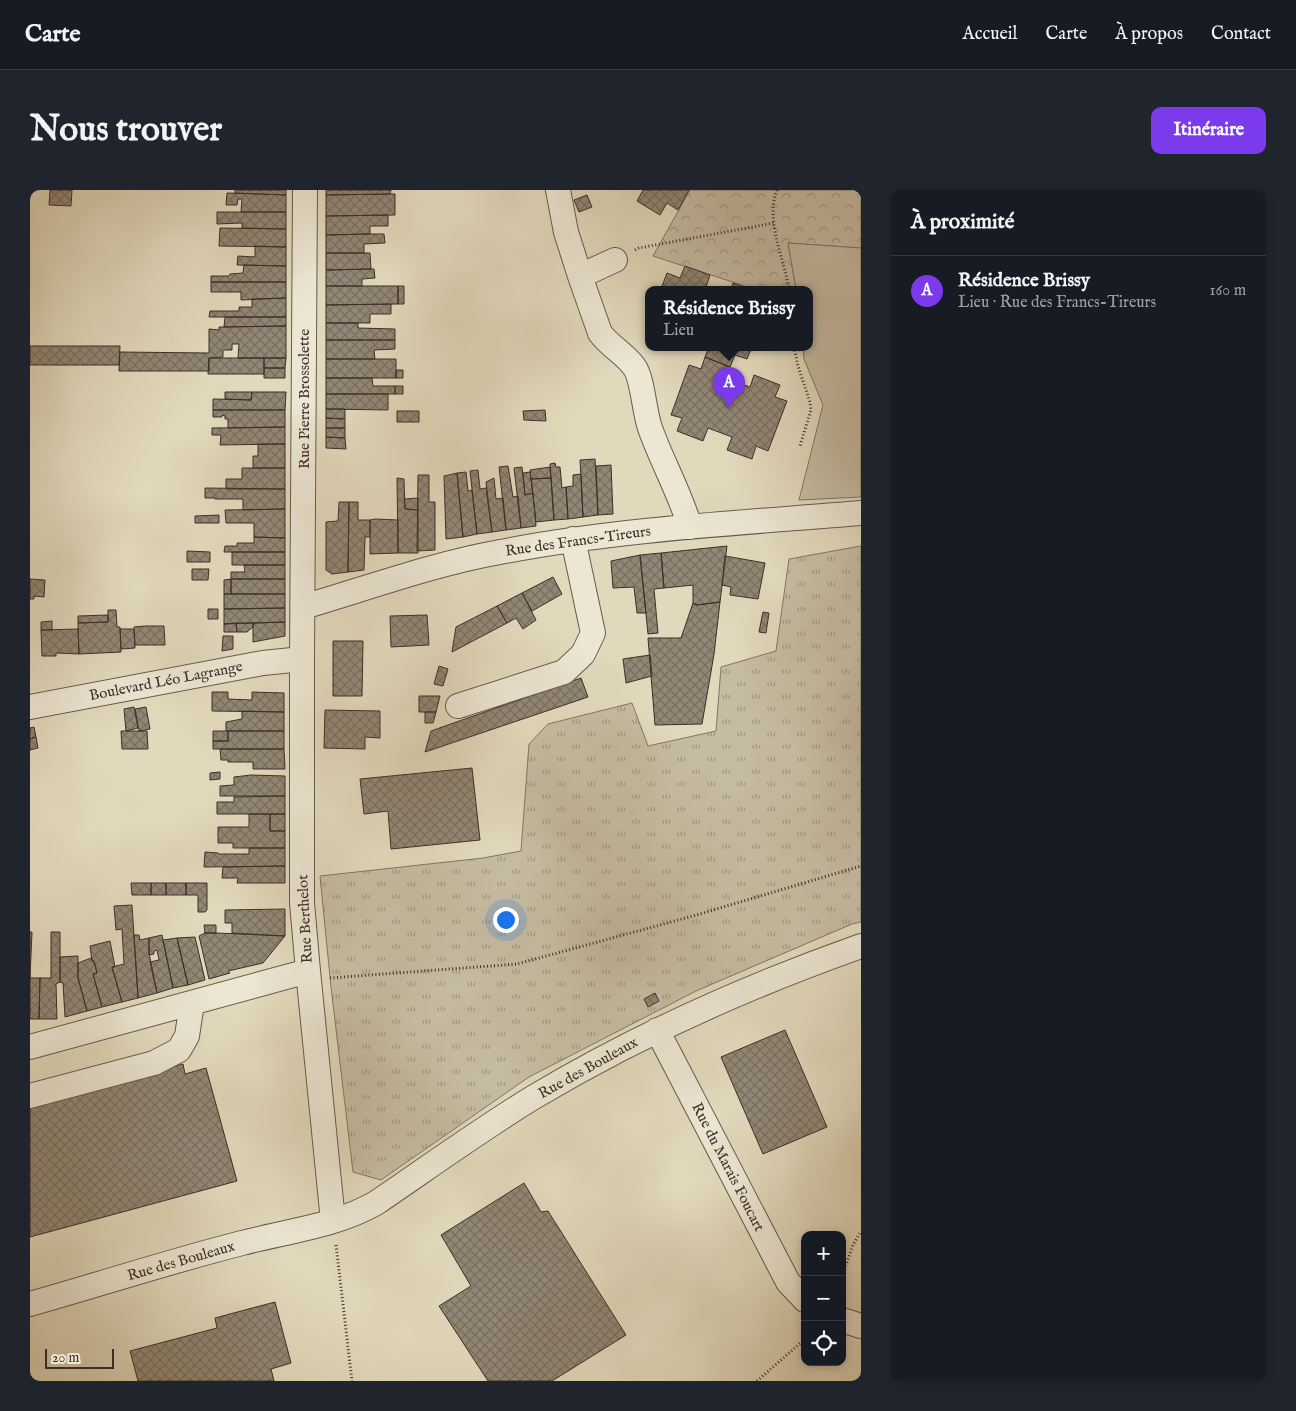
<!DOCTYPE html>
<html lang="fr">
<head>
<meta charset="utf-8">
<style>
	:root { --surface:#171b24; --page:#20242c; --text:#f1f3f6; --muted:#9ea1a6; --line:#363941; --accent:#7c3aed }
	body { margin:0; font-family:"IM FELL English",serif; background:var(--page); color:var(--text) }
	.controls { position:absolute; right:15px; bottom:15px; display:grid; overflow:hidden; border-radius:10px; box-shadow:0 2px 8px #0003 }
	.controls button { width:45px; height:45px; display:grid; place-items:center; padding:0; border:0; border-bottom:1px solid var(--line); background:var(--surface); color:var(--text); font:25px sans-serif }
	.scale { position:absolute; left:15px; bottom:12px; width:69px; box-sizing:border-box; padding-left:5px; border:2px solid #3c2f29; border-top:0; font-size:14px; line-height:18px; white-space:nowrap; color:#3c2f29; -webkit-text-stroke:4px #ece6d3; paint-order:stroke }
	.you { position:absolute; left:475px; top:729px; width:18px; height:18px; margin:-12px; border:4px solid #fff; border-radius:50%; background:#1a73e8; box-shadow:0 0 0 8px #1a73e833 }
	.badge { display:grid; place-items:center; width:32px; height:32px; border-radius:50%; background:var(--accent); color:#fff; font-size:16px; font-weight:700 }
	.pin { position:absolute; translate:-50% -41px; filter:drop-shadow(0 1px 2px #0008) }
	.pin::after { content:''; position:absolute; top:26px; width:18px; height:15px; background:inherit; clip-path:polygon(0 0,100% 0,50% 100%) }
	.popup { position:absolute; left:615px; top:96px; width:168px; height:65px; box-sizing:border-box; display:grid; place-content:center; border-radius:10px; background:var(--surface); filter:drop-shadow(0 1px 4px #0005); font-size:16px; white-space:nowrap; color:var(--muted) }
	.popup b { font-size:19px; color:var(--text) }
	.popup::after { content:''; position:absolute; left:50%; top:100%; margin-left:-10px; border:10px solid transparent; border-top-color:var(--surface) }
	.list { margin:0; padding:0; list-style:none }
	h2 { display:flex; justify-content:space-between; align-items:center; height:65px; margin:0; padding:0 20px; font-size:21px }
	h2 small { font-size:16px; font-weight:400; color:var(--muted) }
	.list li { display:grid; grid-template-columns:32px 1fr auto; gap:15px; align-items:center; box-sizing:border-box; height:70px; padding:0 20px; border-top:1px solid var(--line) }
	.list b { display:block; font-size:19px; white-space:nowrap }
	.list p { margin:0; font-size:16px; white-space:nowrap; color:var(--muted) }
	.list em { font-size:16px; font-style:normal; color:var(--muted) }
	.icon { flex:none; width:28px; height:28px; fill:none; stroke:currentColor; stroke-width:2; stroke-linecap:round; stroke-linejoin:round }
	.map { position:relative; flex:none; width:831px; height:1191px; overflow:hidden; border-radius:10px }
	header { display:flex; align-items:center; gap:30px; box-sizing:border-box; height:70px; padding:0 25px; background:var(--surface); border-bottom:1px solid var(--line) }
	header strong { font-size:24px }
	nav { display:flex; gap:28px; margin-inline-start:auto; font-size:18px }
	.intro { display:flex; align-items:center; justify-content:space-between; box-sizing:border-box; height:120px; padding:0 30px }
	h1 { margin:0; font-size:35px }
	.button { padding:12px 22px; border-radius:10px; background:var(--accent); color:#fff; font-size:18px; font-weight:700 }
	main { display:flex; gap:30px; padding:0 30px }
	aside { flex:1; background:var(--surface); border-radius:10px; box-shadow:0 2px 8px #0003 }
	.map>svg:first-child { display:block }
	.grass { fill:url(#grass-tufts); stroke:#817666 }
	.park { fill:url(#park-crowns); stroke:#817666 }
	.garden { fill:#c6bca3; stroke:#817666 }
	.building { fill:url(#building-cross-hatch); stroke:#3c2f29 }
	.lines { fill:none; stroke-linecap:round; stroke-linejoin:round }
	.minor-casing { stroke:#665a4e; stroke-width:26 }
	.path { stroke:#3c2f29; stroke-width:3; stroke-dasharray:1 2.5; stroke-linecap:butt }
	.minor { stroke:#ece6d3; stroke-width:24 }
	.labels { text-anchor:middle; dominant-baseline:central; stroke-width:4; stroke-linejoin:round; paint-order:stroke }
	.street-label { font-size:15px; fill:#3c2f29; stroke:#ece6d3 }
</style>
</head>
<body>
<header>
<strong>Carte</strong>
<nav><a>Accueil</a><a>Carte</a><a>À propos</a><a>Contact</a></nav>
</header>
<div class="intro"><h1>Nous trouver</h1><a class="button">Itinéraire</a></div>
<main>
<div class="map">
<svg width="831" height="1191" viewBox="0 0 831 1191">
	<defs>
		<pattern id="grass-tufts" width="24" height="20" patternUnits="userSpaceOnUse" patternTransform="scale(1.25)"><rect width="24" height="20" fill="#c6bca3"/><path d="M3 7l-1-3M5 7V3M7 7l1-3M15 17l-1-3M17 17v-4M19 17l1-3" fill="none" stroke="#a29985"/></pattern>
		<pattern id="park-crowns" width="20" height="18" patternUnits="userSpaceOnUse" patternTransform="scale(1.25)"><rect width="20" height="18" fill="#c6bca3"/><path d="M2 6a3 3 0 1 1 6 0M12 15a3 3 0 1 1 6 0" fill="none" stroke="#a29985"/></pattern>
		<pattern id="building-cross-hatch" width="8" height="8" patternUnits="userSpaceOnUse" patternTransform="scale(1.25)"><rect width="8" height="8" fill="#928775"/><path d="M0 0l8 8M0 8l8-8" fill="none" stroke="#786f60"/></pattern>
	</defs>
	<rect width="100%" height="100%" fill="#e2d9bc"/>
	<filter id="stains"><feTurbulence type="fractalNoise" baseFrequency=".004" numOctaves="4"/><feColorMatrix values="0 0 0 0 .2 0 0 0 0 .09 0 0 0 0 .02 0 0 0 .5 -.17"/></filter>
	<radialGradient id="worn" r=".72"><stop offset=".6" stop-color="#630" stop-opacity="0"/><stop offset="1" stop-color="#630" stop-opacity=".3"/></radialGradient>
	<path class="grass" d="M831 356V732L822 734 666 801 499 887 351 990 323 982 301 797 290 686 453 668 491 661 499 554 518 534 602 513 618 556 686 541 691 477 746 461 759 369Z"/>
	<path class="park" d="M660 0H831V58L758 53 766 99H724L623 66Z"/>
	<path class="garden" d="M758 53 831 58V307L769 310 793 215 774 169 773 157H779V99H766Z"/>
	<path class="building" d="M20 0H42L41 16 19 15Z
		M205 0H256V5L205 3Z
		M296 0H361L360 4 296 5Z
		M613 0H659L648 20 637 13 630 25 607 11Z
		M197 3 256 5V22H211L212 9H208L207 15H196Z
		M365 4V25L296 26V5Z
		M557 5 562 17 549 22 544 10Z
		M187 22H256V39L212 38V33L187 34Z
		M358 25V36H340V44L296 45V26Z
		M190 38 256 39V57L189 56Z
		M340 44H354L355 53 334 54V63H296V45Z
		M225 56 256 57V76L207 75 208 66 225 67Z
		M296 63H340L341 79 296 80Z
		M214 75 256 76V92H181V86H199L200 84 213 83Z
		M655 76 680 85 676 97 681 99H631L637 83 650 88Z
		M341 79H344L345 88 332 89V96H296V80Z
		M181 92H256V108L211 110V102H181Z
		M703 93 719 99H701Z
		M296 96H368V114L296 115Z
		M368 96H374V114H368Z
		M256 108V127H179L180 121H209V117H222V109Z
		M361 114V124H340V133H296V115Z
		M195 127H256V136L194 137Z
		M296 133H328V138L365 139V150H296Z
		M256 136V168H208L209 154H202V160H193V167L179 168V181H89L90 162 179 163V139L189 140V137Z
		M296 150H365V159L344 160 345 169H296Z
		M0 156H90L89 175H0Z
		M679 157H722L717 169 705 165 700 177 675 167Z
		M675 167 700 177 696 189 720 197 724 185 750 195 745 207 757 211 738 261 726 256 722 269 697 260 702 247 678 238 673 251 647 241 652 228 641 225 659 175 671 179Z
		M179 168H234V184H178Z
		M234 168H256L255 178H234Z
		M296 169H366V188H296Z
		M234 178H255V188H234Z
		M366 180H373V188H366Z
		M296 188H342L343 196H365V204H296Z
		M365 196H373V204H365Z
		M195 202H222L221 210 195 209Z
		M222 202H256L255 220H183V209L221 210Z
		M296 204H358V220L296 219Z
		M296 219H315V229L296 228Z
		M183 220H255V237L198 238V229H195V226L192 225V227H183Z
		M515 220 516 231 494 230 493 221Z
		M367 221H389V232H367Z
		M296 228 315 229V238H296Z
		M255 237V254L190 255 191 245H182V238Z
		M296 238H315V248L296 247Z
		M296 247 315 248 316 259 296 258Z
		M228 254H255V278H223V266H228Z
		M565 269 568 325 553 327 550 270Z
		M525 273 526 277H530L532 298 536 297 538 329 524 330 520 274Z
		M581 275 583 324 568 325 566 276Z
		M478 276 483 307 488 306 491 338 476 340 469 277Z
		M492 277 495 305 503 303 506 336 491 338 484 278Z
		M520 277 521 288 501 289 500 280Z
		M212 278H255V299H196V289H212Z
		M448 280 450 299 456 298 462 342 447 344 440 281Z
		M436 282 438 301 442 300 447 344 433 347 427 283Z
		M500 282 503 303 495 305 493 283Z
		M427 283 433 347 416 349 414 286Z
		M551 284 553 327 538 329 536 297 543 296V285Z
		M388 285H399V312H405V360L387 361Z
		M367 288 374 289 375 319 388 320V363H368Z
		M464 288 466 309 473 308 476 340 462 342 456 292Z
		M521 288 524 330 506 332 501 289Z
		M175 298 255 299V319L213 320V309H185V308H175Z
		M388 308V320L375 319 374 309Z
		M309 312H319L318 382 302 384 296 380V332L308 331Z
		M319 312H328V330H340V347H335L334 380 318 382Z
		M255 319V348L224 347V333H196L195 320Z
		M189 325V333H165V326Z
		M345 329 368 330V363L340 364V330Z
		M224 347 255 348V362H194L195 356H207V353H224Z
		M697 356 690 412 667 415 663 413V395L634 398 631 363Z
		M157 361 180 362V372H157Z
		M202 362H255V375H202Z
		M631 363 634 398 624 399 628 443 618 444 610 365Z
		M610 365 616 423H607L604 397 583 398 581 371Z
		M695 366 735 373 728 409 700 405 701 397 692 395Z
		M214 375H255V389H201V382H215Z
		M162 379H179L178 390H162Z
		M523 387 532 404 502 421 492 403Z
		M0 389 15 390 14 407 4 406V409H0Z
		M201 389V404H194V390Z
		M201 389H255V404H201Z
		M492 403 506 430 493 439 486 428 477 433 467 416Z
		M194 404H255V418L194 419Z
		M690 412 684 464 672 534 625 535 618 448H651L663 413 667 415Z
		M467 416 477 433 422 462 426 437Z
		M255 418V432L194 434V419Z
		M178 419H188V429H178Z
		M78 420H86L87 437H90L91 462 49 464 48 433 78 432Z
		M733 422 739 423 736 443 729 442Z
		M78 425V432L48 433V426Z
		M397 425 399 455 361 457 360 426Z
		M22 431V440H11V432Z
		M255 432V446L223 452V433Z
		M206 433 207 442H194V434Z
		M206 433H223V437L217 442H207Z
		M115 436H134L135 455H105L104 437Z
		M48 439 49 464 26 463V466H12L11 440Z
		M90 439H104L105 458 91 459Z
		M193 446H203V459L192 461Z
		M303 451H333L332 506H303Z
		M620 465 622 486 596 493 593 469Z
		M409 476 418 479 413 496 404 494Z
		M551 488 558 507 395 562 401 541Z
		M182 502H198V509L222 510V502L254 503V522L182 521Z
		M389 506H410L406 522H389Z
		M104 517 108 538 96 541 94 519Z
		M116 517 120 539 109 541 105 519Z
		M295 520 350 521V548L335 547V559L294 558Z
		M212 521 254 522V541H196V532L212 529Z
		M395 522H406L403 533H395Z
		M4 537 6 547 0 549V538Z
		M91 541H117L118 559H92Z
		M183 541H198V551H183Z
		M198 541H254V559H183V551H198Z
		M6 547 8 558 0 560V549Z
		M190 559H254L255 579H223V572H198V570H191Z
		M442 578 450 650 361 659 358 621 334 624 330 589Z
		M190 582V589L180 590V583Z
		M221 585 255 586V606H190V596L204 595V587Z
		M255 606V624H187V612H204V607Z
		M219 624H240V641H255V658H203V653H188V637H219Z
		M240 624H255V641H240Z
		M219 658H255V676L174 677 175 662 188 663 189 664H219Z
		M255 676V693H207L208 688H192L193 677Z
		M101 693H121V705H102Z
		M121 693H136V705H121Z
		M136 693H156V705H136Z
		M156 693H177V720L175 722H168V705H156Z
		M102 715 108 808 92 812 82 777 94 774 92 739 86 740 84 716Z
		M255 719V746L202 743V733H195V720Z
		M174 735H186V743H175Z
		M0 742H2L0 788H10L9 829H0Z
		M21 742H30V792L26 794 27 829H9L10 788H21Z
		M175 743H186L255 746 233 773 198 781 200 783 179 789 169 746Z
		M104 745H109L110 750 119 748V763L127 803 108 808Z
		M132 745 143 798 127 803 120 772 129 770 127 760 124 761V764L119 765V748Z
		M165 747 175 790 158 795 147 748Z
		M147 748 158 795 143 798 133 750Z
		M80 751 85 777H82L92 812 72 817 63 784 67 783 64 771H62L60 756Z
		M48 766V788L57 821 35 827 33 793 30 792V767Z
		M61 768 64 771 67 783 63 784 72 817 57 821 48 788V773Z
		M625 803 629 811 618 817 614 809Z
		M755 840 797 937 733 964 691 867Z
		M153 874 155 884 176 878 207 991 0 1047V915Z
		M494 993 511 1022 518 1021 596 1145 522 1191H458L409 1116 441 1096 411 1045Z
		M245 1112 261 1173 241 1179 244 1191H108L100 1161 187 1138 185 1128Z"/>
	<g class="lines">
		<defs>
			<path id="minor" d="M528 0 536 42 550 86
				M585 70 550 86 570 143C580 157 596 164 605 178 613 191 614 221 620 238 632 272 650 303 660 337
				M273 417C338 398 403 374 470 362 589 339 710 333 831 323
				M428 516 534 482 553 464 563 443 543 349
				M0 517 233 473 272 469
				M278 781 303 1031
				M627 840 758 1092 775 1110
				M0 857 278 781 272 713V469L275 0
				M0 906 124 873 149 860 157 846 162 813
				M0 1114C71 1094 141 1071 212 1053 257 1041 306 1036 346 1013 399 977 450 940 504 907 608 845 718 796 831 756
				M812 1130 831 1136"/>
		</defs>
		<use href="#minor" class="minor-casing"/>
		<path class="path" d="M747 0C735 30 754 69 759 99
			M605 60 609 58 744 33
			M764 157 768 176 780 212 781 220 770 256
			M300 788 487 774 663 726 831 676
			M306 1055 322 1191
			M812 1086 823 1055 831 1041
			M727 1191 775 1149"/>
		<use href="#minor" class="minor"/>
	</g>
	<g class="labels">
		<g class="street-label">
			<text transform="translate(274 209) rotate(-90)">Rue Pierre Brossolette</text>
			<text transform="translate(548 351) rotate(-8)">Rue des Francs-Tireurs</text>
			<text transform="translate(136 491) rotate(-11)">Boulevard Léo Lagrange</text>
			<text transform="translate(275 729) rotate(-93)">Rue Berthelot</text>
			<text transform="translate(558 878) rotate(-29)">Rue des Bouleaux</text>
			<text transform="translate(698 977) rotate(63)">Rue du Marais Foucart</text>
			<text transform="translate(151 1071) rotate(-16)">Rue des Bouleaux</text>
		</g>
	</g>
	<rect width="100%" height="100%" filter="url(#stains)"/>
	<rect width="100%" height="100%" fill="url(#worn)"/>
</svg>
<div class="controls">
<button>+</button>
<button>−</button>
<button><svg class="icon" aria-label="locate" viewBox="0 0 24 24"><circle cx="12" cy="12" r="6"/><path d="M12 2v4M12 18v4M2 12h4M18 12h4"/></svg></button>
</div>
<div class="scale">20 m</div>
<div class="you"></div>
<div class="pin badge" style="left:699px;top:218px">A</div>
<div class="popup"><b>Résidence Brissy</b>Lieu</div>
</div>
<aside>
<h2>À proximité<small></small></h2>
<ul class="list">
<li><span class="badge">A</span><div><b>Résidence Brissy</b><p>Lieu · Rue des Francs-Tireurs</p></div><em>160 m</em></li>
</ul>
</aside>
</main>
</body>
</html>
